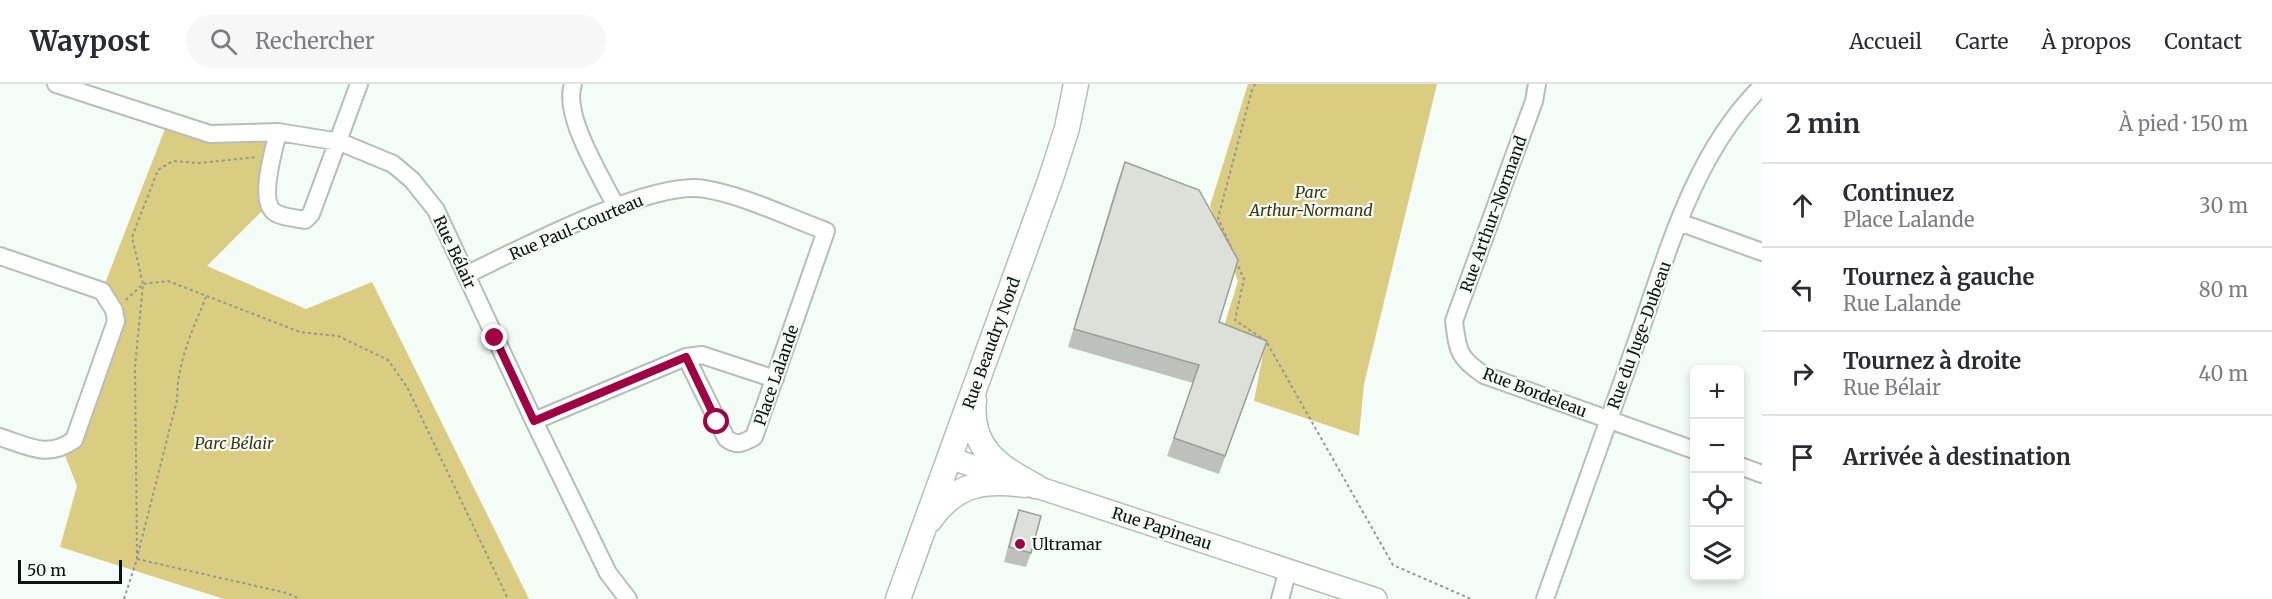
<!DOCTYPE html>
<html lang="fr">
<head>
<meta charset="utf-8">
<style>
	:root { --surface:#fff; --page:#f7f7f7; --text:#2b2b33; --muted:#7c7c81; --line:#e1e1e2 }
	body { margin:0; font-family:Merriweather,serif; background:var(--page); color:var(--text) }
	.controls { position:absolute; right:18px; bottom:18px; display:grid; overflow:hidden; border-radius:9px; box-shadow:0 3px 9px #0003 }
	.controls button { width:54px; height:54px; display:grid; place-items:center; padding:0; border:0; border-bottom:2px solid var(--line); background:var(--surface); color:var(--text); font:30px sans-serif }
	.scale { position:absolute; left:18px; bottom:15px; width:104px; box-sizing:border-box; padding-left:6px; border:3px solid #0f1210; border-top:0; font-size:16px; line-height:21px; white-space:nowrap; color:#0f1210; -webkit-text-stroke:4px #f4fcf7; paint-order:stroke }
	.stop { position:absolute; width:18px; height:18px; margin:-14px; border:4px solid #a00343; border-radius:50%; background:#fff }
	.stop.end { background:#a00343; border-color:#fff; box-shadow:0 2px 6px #0008 }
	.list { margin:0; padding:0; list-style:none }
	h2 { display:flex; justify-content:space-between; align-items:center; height:78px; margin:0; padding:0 24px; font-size:26px }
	h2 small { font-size:20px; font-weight:400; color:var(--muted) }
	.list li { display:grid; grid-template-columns:39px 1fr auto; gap:18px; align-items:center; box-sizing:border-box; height:84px; padding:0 24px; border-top:2px solid var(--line) }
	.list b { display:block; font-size:22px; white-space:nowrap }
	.list p { margin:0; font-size:20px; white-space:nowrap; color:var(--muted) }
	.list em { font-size:20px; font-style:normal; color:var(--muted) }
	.icon { flex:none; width:33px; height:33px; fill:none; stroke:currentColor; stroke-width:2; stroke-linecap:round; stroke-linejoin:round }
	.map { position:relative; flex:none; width:1762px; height:515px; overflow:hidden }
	header { display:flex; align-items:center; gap:36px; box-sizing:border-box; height:84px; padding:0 30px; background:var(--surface); border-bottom:2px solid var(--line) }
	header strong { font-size:28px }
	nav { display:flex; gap:33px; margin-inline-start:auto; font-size:21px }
	.search { width:420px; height:54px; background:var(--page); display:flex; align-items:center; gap:15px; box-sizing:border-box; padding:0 21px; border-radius:33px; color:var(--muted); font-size:22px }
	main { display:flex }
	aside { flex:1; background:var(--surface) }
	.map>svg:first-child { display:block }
	.green { fill:#dacc80 }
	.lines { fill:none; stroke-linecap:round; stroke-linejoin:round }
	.minor-casing { stroke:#b6beb9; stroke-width:20 }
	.tertiary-casing { stroke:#b6beb9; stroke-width:24 }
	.secondary-casing { stroke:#b6beb9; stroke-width:27 }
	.path { stroke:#929894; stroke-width:2; stroke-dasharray:3 3; stroke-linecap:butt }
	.minor { stroke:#fff; stroke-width:16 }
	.tertiary { stroke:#fff; stroke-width:21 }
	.secondary { stroke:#fff; stroke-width:24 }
	.wall { fill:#bec1bb }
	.building { fill:#dde0d9; stroke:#9b9d98; stroke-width:1.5 }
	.route { stroke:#a00343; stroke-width:8 }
	.poi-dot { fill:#a00343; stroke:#f4fcf7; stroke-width:2 }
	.labels { text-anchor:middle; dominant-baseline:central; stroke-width:4.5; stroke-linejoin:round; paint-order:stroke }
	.park-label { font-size:16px; font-style:italic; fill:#3c350e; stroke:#f4fcf7 }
	.street-label { font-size:16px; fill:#0f1210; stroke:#f4fcf7 }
	.poi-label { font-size:16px; fill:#0f1210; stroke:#f4fcf7; text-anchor:start }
</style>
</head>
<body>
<header>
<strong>Waypost</strong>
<div class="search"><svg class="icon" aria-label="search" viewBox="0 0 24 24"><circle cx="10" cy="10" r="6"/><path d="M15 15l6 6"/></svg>Rechercher</div>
<nav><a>Accueil</a><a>Carte</a><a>À propos</a><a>Contact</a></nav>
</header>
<main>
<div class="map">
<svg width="1762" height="515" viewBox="0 0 1762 515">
	<rect width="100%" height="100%" fill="#f4fcf7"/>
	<path class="green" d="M1248 0H1437L1364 300 1359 352 1254 317 1263 270 1221 252 1238 197 1210 122Z
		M168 37 210 50 278 48 268 121 207 182 306 225 372 198 529 515H224L60 463 77 402 62 364 116 237 102 207Z"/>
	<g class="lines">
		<defs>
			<path id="minor" d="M56 0 210 50 278 48 340 58 393 80 412 96 436 126 534 337 608 489 628 515
				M573 0C562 32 602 93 616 123
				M1537 0 1534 17 1454 237C1458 266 1457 273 1484 291L1694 366
				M278 48C274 65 259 114 273 127 279 133 296 134 305 136L311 130 359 0
				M1679 138 1762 168
				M0 172 102 207 114 226 116 237 74 356C47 375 28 362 0 353
				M466 191C518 166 652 95 705 105 746 112 787 133 826 147L754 353C743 359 736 363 726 354L686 273
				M534 337 686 273 702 271 775 295
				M1740 382 1762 390
				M1280 515 1288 486
				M1545 515C1575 431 1605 346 1635 262 1667 172 1692 71 1762 2"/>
			<path id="tertiary" d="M949 374 1376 515"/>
			<path id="secondary" d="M974 316C969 364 998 382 1035 402
				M930 436C955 400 984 395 1025 401
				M898 515 1051 94 1067 44 1076 0"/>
		</defs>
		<use href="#minor" class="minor-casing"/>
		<use href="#tertiary" class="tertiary-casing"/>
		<use href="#secondary" class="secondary-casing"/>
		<path class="path" d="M1231 163 1218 134 1252 6 1255 0
			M1236 177 1244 195 1235 236 1266 257 1393 481 1471 515
			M126 216 143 200 168 197 300 248 338 252 388 276 407 303 508 515
			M138 470 177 316C177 279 192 247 206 213
			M137 475 287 509 300 515
			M124 515 137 475 135 283 143 200 132 153 158 86 173 77 199 79 257 73"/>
		<use href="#minor" class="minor"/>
		<use href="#tertiary" class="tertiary"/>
		<use href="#secondary" class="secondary"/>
	</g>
	<path class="wall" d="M1125 78 1219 238 1267 257 1219 390 1167 372 1193 299 1068 263 1118 97Z
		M1019 426 1031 469 1026 483 1004 478 1014 440Z"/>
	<path class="building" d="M1125 78 1199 106 1238 176 1219 238 1267 257 1225 372 1174 354 1199 281 1074 245Z
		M1019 426 1041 432 1031 469 1009 463Z"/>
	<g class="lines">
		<path class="route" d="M495 254 534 337 686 273 717 338"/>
	</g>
	<circle class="poi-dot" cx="1020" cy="460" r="6"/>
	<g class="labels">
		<g class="park-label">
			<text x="1311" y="108">Parc<tspan x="1311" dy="18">Arthur-Normand</tspan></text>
			<text x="234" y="359">Parc Bélair</text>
		</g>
		<g class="street-label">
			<text transform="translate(1493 130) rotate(-70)">Rue Arthur-Normand</text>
			<text transform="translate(576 143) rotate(-23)">Rue Paul-Courteau</text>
			<text transform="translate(455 168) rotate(65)">Rue Bélair</text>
			<text transform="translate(1639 251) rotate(-70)">Rue du Juge-Dubeau</text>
			<text transform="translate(991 259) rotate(-70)">Rue Beaudry Nord</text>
			<text transform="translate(776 291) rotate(-71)">Place Lalande</text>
			<text transform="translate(1535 308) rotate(21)">Rue Bordeleau</text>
			<text transform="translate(1162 444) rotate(18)">Rue Papineau</text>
		</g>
		<g class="poi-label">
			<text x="1032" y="460">Ultramar</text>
		</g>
	</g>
</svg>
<div class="controls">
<button>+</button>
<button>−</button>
<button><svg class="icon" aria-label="locate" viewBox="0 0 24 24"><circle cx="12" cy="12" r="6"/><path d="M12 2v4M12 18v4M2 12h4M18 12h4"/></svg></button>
<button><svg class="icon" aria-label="layers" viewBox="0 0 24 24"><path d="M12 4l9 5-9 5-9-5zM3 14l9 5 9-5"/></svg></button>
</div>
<div class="scale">50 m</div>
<div class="stop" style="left:717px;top:338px"></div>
<div class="stop end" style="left:495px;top:254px"></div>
</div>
<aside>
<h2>2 min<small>À pied · 150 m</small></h2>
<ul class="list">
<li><svg class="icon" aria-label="ahead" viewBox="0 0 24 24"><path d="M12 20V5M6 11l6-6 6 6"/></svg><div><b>Continuez</b><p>Place Lalande</p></div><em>30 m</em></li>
<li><svg class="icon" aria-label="left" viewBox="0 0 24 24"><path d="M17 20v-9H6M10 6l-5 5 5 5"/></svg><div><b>Tournez à gauche</b><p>Rue Lalande</p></div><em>80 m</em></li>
<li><svg class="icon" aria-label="right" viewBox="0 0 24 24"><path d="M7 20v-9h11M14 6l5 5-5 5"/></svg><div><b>Tournez à droite</b><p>Rue Bélair</p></div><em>40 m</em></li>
<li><svg class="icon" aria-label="arrive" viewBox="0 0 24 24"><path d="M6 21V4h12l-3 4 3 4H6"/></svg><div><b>Arrivée à destination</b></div></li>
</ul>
</aside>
</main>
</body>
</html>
